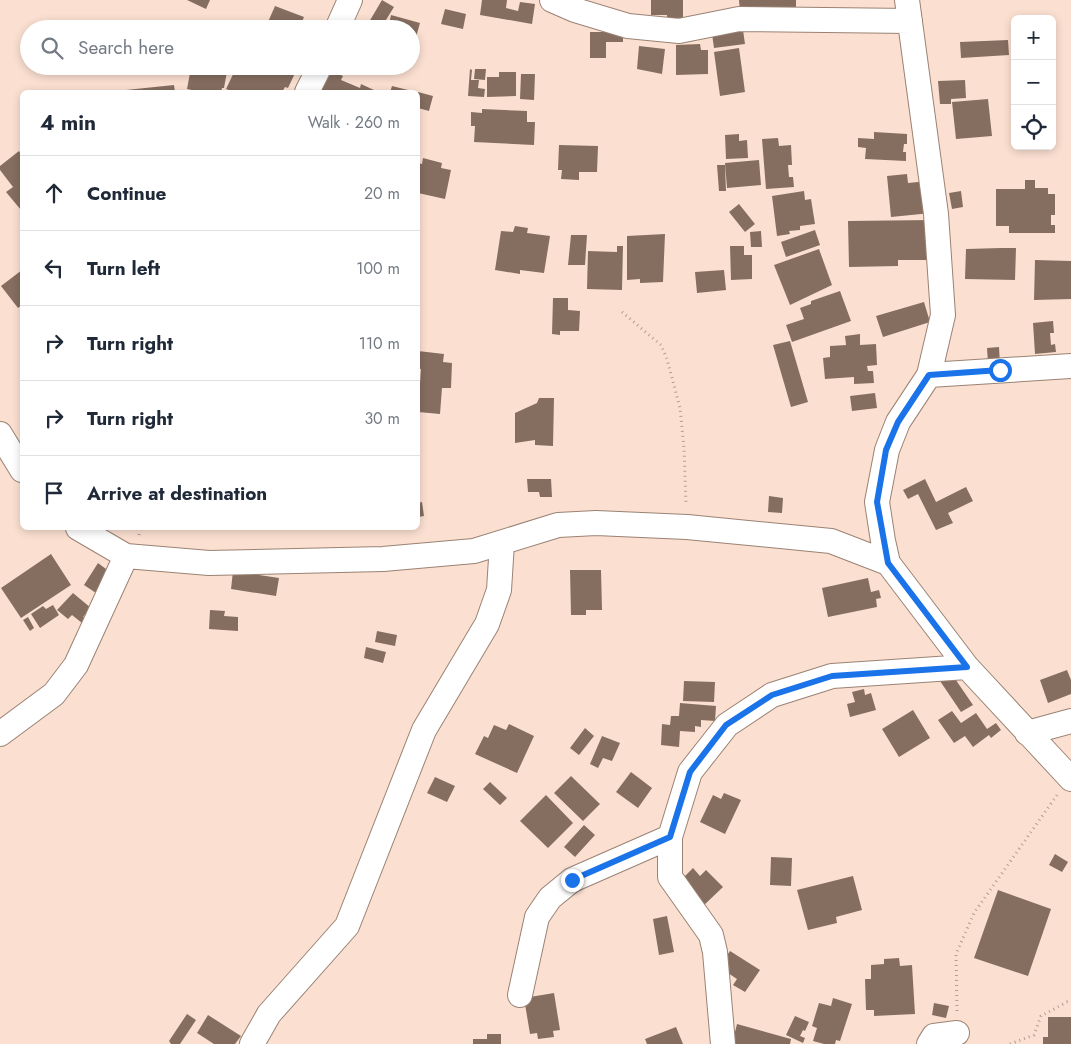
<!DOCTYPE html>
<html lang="en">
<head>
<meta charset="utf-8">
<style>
	:root { --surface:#fff; --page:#f6f6f7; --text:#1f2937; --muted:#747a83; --line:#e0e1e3 }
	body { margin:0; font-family:Jost,sans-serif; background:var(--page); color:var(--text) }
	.controls { position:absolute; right:15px; top:15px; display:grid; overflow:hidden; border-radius:8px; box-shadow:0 2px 8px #0003 }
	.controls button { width:45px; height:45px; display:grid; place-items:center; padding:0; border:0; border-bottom:1px solid var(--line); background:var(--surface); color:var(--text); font:25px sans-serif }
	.stop { position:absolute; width:15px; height:15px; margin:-11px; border:4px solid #1a73e8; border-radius:50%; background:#fff }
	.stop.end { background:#1a73e8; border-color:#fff; box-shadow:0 1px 5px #0008 }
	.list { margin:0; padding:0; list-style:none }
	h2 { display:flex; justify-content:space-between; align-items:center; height:65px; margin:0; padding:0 20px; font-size:21px }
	h2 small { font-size:16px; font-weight:400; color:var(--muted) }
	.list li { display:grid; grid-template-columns:32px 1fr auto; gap:15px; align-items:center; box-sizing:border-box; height:75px; padding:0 20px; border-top:1px solid var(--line) }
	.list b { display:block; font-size:19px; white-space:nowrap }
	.list em { font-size:16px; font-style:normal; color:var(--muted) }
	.icon { flex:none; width:28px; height:28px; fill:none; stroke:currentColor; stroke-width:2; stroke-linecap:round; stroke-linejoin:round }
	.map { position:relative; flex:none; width:1071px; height:1044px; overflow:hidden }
	.search { position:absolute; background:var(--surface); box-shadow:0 2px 8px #0003; left:20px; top:20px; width:400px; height:55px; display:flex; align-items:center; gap:12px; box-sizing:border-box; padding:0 18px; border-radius:28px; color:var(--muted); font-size:19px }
	.panel { position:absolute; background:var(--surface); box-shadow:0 2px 8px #0003; left:20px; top:90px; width:400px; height:440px; border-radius:8px }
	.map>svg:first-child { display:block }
	.building { fill:#856e60 }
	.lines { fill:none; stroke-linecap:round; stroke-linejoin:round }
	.minor-casing { stroke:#9a8274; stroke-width:26 }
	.path { stroke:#b39e93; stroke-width:3; stroke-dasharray:1 4; stroke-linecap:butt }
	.minor { stroke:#fff; stroke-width:24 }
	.route { stroke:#1a73e8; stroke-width:6 }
</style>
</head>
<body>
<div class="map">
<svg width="1071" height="1044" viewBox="0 0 1071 1044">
	<rect width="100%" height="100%" fill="#fbe0d1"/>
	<path class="building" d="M187 0H210L206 9Z
		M382 0 394 7 381 28 369 22Z
		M482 0H507L506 8 518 11 520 2 535 4 532 24 480 15Z
		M651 0H683V22H667V15H651Z
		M739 0H796V9L740 12Z
		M275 6 304 17 299 29H285L268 22Z
		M445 9 466 14 463 29 441 24Z
		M391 15 420 23 412 51 411 29H388Z
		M742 23 745 44 714 48 711 27Z
		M606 27 623 28V42H606V58H590V32H606Z
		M1008 40 1009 55 961 58 960 42Z
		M700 44 701 50H708V74L676 75V45Z
		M639 46 665 49 662 74 637 69Z
		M739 48 745 92 720 96 714 52Z
		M187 66H228L224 88H222L221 92H201L187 89 190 73 186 72Z
		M237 66H285L296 71 288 88 285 87 282 92H234L226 89Z
		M470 69 472 70 471 80H479L478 88 485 89 484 97 468 96Z
		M475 69H486L485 80 474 79Z
		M330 70 343 76 341 80 360 88 361 84 374 90 372 92H321Z
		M499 72H516V96L487 97V77H499Z
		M521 74H535L534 100 520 99Z
		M965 80 966 98 951 99V104H940L938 81Z
		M174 85 175 92H126V90Z
		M392 86 416 92H390Z
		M418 92 433 96 429 111 418 108Z
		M988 99 992 136 956 139 952 102Z
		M482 109 527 111V122H535L534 145 474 142 475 126H471V112L482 113Z
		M874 132 907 134V144H904L903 152H906V161L865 159 866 148 858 147V138L874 139Z
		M739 134V141L747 140 748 158 726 159 725 135Z
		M778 138 779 146 791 145 792 165H788L789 177H793L794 187 766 189 762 139Z
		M559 145 598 146 597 172H579V180L561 179 562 170H558Z
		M19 151 22 156V209L21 210 6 192 13 187 0 170V166Z
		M423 158 442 163 441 168 451 170 445 199 418 193V163L422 164Z
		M759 160 761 185 727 188 725 163Z
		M717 165H725L726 191H719Z
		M907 174 908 183 928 181 931 213 891 217 887 176Z
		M1025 180H1035V188H1048V194H1055V215H1051V225H1055V233H1009V226H996V189H1025Z
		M804 191 805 200 811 199 815 224 800 226V230L789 231 790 234 777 236 772 196Z
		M961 191 963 207 952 209 949 193Z
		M739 204 755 224 745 232 729 212Z
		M931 220 932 260H898V266L849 267 848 221Z
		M515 226 528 228 527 233 550 236 544 273 520 270V274L495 270 501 231 513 232Z
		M815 230 820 245 786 257 781 242Z
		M761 231 762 247H751L750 232Z
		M665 234 663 282 640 283V279L627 280V236Z
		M571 235H587L585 265H568Z
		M617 246H623L622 290 587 289 588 251 617 252Z
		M730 246H744V255H752V279L731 280Z
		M1001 248H1016L1015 280 965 279 966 249Z
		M819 249 832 285 790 305 774 265Z
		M1035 260 1071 261V299L1034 300Z
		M22 270V305L18 308 1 286Z
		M724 270 726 290 697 293 695 272Z
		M840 291 851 321 792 342 786 325 804 319 800 308 811 304V301Z
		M553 298H568V310L580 311 579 331H560V335L552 334Z
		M924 302 930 322 883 337 876 316Z
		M1053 321 1054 333H1050L1051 345 1055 344 1056 352 1035 354 1033 323Z
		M860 334V345L876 344 877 365 867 366 868 371H873L874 383 854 384V377L825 379 823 358 830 357V346L846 345 845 336Z
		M790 341 808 402 791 407 773 345Z
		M999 347 1000 364H988L987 348Z
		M418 351 444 354 443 362 452 363 451 388H442L440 414 418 412 421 369H418Z
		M875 393 877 408 852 411 850 396Z
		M539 398H554L553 446 535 445V440L515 443V413L537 403Z
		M527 479H551L552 497H540L539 492H528Z
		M925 479 936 502 966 487 973 501 948 513 953 523 936 530 918 494 908 499 903 490Z
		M769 496 783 498 782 513 768 512Z
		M422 502 424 516 418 517V503Z
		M51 554 71 585 21 618 1 588Z
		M98 563 110 572 96 593 84 585Z
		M570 570H601L602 610H586V615H571Z
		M233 571 279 578 276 596 231 589Z
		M868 578 871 592 879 590 881 598 876 599 877 607 828 617 822 588Z
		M73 593 91 608 83 617 86 618 82 623 72 615 68 619 57 610Z
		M53 605 59 615 40 628 31 614 43 606 46 609Z
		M210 610 225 611 224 616 238 617V631L209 629Z
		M28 617 34 628 30 631 23 620Z
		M377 631 397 635 395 646 375 642Z
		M366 647 386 652 383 663 364 658Z
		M949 670 973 705 961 712 938 678Z
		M1067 670 1071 680V694L1048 703 1040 680Z
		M684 681 715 682 714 702 683 701Z
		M864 689 865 695 871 693 876 710 850 717 847 704 855 702 852 692Z
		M680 703 716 706 715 721 701 720V727L695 726V732L680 731 679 747 661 745 662 724 670 725 671 716H679Z
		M913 710 930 738 899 757 882 729Z
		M952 711 961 723 976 713 987 729 996 723 1001 730 991 738 989 735 973 747 965 736 954 743 938 720Z
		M509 724 534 736 517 773 475 754 484 736 488 738 494 725 506 730Z
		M585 728 594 736 579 755 570 748Z
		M602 736 620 743 612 761 603 758 598 768 590 764Z
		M631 772 652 788 638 808 616 792Z
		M571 776 600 804 583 821 554 793Z
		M435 777 455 786 447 802 427 793Z
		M490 782 507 798 500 805 483 789Z
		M724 793 741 800 725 834 700 822 713 795 721 799Z
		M546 795 573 823 548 848 520 821Z
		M584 825 595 835 575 857 564 847Z
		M1055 854 1068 862 1062 872 1049 865Z
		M771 857 792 858 791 886 770 885Z
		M693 868 700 876 706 870 723 887 702 907 678 883Z
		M853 876 862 910 836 917 837 923 808 930 797 890Z
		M998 890 1051 909 1028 976 974 958Z
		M667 916 674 952 659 955 653 919Z
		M730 951 760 970 745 992 733 985 737 979 719 967Z
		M899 958 900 966 912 965 915 1014 874 1016V1010H866L865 979H871V965L884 964V959Z
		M554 993 560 1030 553 1031 554 1037 538 1039 537 1033 530 1034 524 998Z
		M833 998 852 1004 840 1041 836 1040 835 1044H824L813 1041 817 1028 812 1026 819 1003 831 1006Z
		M934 1003 949 1006 946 1018 932 1015Z
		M187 1014 196 1020 180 1044H171L169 1041Z
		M208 1015 241 1036 235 1044H214L197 1033Z
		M795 1016 809 1022 805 1031 803 1030 800 1036 805 1038 803 1043 786 1035Z
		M1048 1017H1071V1044H1043V1037H1048Z
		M737 1024 791 1039 790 1044H732Z
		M676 1027 683 1044H647L645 1039Z
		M487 1034H501V1044H473V1039H487Z"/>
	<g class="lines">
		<defs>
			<path id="minor" d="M552 0 575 10 628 26 679 31 739 19 910 21
				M907 0 936 214 943 315 929 375 898 422 887 450 877 502 883 541 888 563 967 667 1071 779
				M337 29 350 0
				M307 92 320 66
				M929 375 1071 366
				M0 434 22 470
				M78 528 126 556 209 563 383 559 474 551 558 525 596 523 687 527 831 541 888 563
				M1027 733 1071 721
				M0 734 54 694 76 665 126 556
				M520 995 537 917 550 898 572 880 670 837
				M252 1044 269 1014 347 926 424 730 487 624 499 590 502 543
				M723 1044 715 952 711 935 670 877V837L690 772 727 725 772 695 832 676 967 667
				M929 1044 934 1036 957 1033"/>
		</defs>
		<use href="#minor" class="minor-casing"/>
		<path class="path" d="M622 312 661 345 667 359 680 408 684 448 686 504
			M139 535 140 528
			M957 1011 956 954 974 913 1057 795
			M1010 1044 1034 1035 1041 1016 1067 1002 1071 1003"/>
		<use href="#minor" class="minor"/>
	</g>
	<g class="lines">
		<path class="route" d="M572 880 670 837 690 772 726 725 772 695 832 676 967 667 888 563 877 502 886 450 898 422 929 375 1000 370"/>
	</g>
</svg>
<div class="controls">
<button>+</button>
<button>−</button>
<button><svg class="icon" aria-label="locate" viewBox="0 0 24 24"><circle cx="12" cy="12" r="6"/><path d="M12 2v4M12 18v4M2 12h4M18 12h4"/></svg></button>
</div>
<div class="stop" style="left:1000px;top:370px"></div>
<div class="stop end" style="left:572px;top:880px"></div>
<div class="search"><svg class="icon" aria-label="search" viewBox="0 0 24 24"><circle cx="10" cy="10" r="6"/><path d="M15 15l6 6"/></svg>Search here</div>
<section class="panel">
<h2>4 min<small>Walk · 260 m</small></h2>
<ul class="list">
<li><svg class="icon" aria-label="ahead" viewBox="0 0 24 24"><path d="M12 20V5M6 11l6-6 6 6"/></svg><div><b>Continue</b></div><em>20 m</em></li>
<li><svg class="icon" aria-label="left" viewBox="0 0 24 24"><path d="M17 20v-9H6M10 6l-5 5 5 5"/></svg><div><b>Turn left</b></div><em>100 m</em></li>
<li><svg class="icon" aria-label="right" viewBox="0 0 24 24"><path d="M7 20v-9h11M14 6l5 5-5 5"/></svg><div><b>Turn right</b></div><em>110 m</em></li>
<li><svg class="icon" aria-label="right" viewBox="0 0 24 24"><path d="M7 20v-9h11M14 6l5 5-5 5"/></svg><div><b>Turn right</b></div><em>30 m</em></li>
<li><svg class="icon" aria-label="arrive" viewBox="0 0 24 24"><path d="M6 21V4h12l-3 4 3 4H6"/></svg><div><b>Arrive at destination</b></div></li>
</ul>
</section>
</div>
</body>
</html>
